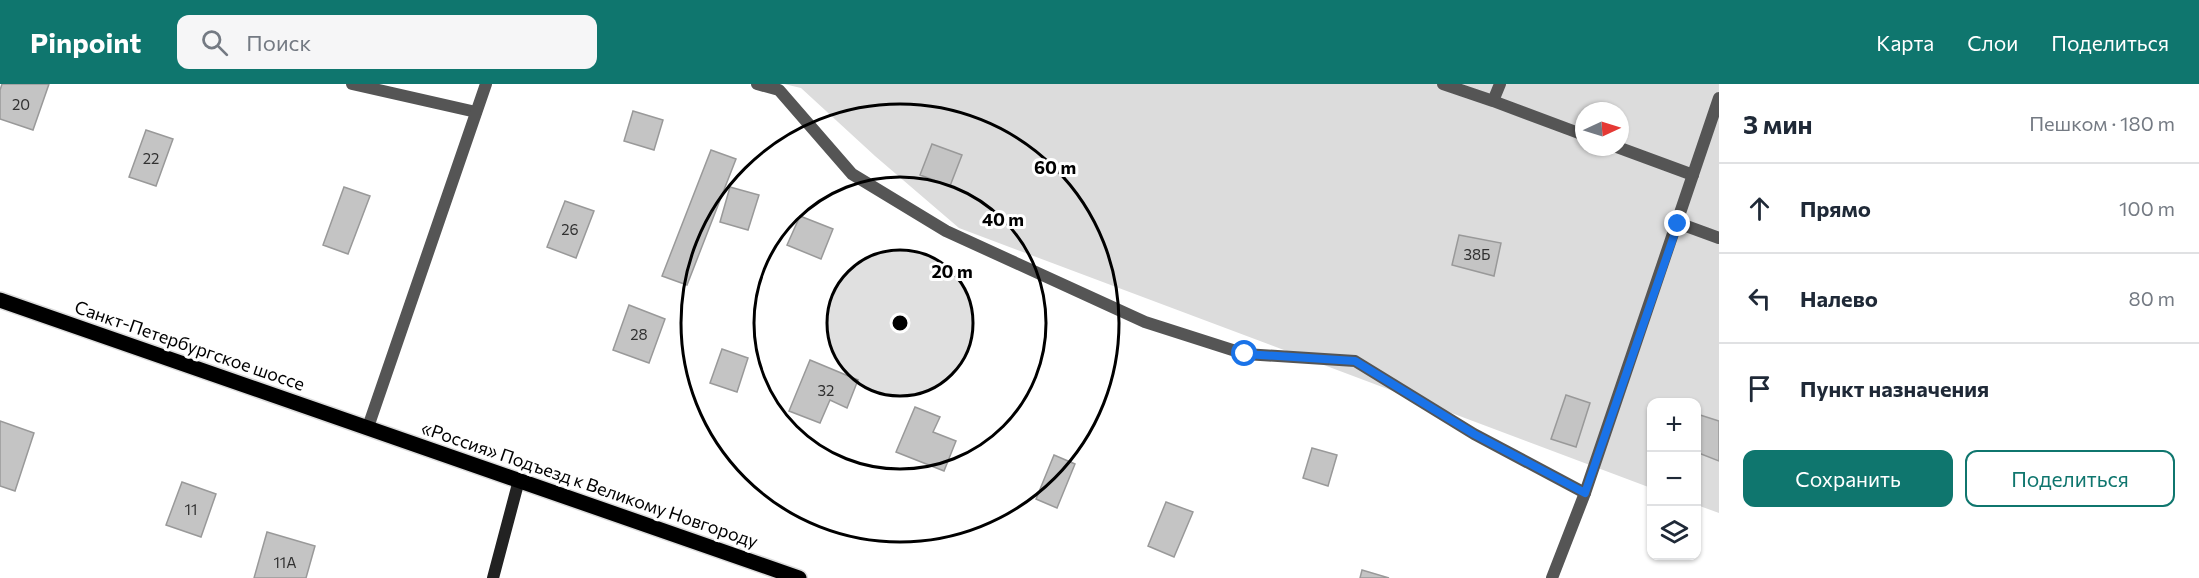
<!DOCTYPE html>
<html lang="ru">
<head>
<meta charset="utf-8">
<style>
	:root { --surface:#fff; --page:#f6f6f7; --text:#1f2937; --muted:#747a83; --line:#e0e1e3; --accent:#0f766e }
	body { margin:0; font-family:Commissioner,sans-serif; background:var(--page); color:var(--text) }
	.controls { position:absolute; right:18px; bottom:18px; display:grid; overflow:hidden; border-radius:12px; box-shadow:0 2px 4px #0004 }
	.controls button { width:54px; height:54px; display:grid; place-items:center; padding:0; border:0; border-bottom:2px solid var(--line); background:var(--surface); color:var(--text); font:30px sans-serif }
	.compass { position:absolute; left:1575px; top:18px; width:54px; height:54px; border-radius:50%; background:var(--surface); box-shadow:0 2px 4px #0004; rotate:86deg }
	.stop { position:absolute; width:18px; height:18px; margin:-14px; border:4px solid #1a73e8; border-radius:50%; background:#fff }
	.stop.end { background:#1a73e8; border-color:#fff; box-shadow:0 2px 6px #0008 }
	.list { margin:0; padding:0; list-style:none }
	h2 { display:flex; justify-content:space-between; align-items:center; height:78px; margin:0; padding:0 24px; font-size:26px }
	h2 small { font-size:20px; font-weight:400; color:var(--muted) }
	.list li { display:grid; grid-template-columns:39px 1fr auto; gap:18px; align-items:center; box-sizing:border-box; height:90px; padding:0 24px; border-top:2px solid var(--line) }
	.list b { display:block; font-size:22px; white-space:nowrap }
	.list em { font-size:20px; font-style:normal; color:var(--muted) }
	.actions { display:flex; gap:12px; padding:18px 24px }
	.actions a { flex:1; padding:14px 0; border:2px solid var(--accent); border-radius:12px; text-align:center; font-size:21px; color:var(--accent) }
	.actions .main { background:var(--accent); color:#fff }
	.icon { flex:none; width:33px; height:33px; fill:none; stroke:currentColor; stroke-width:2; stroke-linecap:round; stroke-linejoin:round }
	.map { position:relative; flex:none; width:1719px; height:494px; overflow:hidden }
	header { display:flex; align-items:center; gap:36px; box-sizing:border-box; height:84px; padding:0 30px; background:var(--accent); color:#fff }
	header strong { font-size:28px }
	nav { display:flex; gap:33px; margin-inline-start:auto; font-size:21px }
	.search { width:420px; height:54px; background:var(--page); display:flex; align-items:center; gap:15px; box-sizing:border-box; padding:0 21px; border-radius:12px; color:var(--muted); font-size:22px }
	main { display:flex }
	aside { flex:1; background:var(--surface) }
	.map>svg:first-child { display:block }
	.green { fill:#dcdcdc; fill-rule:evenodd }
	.building { fill:#c4c4c4; stroke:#999; stroke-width:1.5 }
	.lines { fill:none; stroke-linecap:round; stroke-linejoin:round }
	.primary-casing { stroke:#dbdbdb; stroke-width:18 }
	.lane { stroke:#555; stroke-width:12 }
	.street { stroke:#555; stroke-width:12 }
	.secondary { stroke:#222; stroke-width:12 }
	.primary { stroke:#000; stroke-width:15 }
	.route { stroke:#1a73e8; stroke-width:8 }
	.ring { fill:none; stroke:#000; stroke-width:3 }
	.labels { text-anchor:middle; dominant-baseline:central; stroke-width:6; stroke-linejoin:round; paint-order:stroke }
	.number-label { font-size:15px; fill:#313131 }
	.street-label { font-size:18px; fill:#000; stroke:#fff }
	.centre { fill:#000; stroke:#fff; stroke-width:3 }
	.ring-label { font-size:18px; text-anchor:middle; font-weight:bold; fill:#000; stroke:#fff; stroke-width:6; stroke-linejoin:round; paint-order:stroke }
</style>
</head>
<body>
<header>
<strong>Pinpoint</strong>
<div class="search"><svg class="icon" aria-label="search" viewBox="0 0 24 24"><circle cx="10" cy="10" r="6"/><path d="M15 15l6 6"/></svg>Поиск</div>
<nav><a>Карта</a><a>Слои</a><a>Поделиться</a></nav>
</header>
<main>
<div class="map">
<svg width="1719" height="494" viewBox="0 0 1719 494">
	<rect width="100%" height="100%" fill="#fff"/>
	<path class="green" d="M784 0H1719V429L1697 421 1696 318H1652L1651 404 959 144 875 72 801 4ZM1584 27H1620V63H1584Z"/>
	<path class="building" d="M2 0H49L33 46 0 35V6Z
		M633 27 663 36 654 66 624 57Z
		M146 46 173 55 156 102 129 93Z
		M932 60 962 71 950 102 920 91Z
		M711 66 736 75 687 201 662 192Z
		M344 103 370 112 348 170 323 161Z
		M730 103 759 111 748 146 720 138Z
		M565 117 594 127 576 174 547 163Z
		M800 132 833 145 821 175 787 161Z
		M1459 151 1501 159 1494 192 1452 181Z
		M629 221 665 235 649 279 613 266Z
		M722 265 748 274 737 308 710 299Z
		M810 276 858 296 847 324 830 316 820 339 789 327Z
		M1566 311 1590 319 1576 363 1551 355Z
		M915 323 940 333 933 348 956 357 944 387 896 368Z
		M1697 330 1719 337V377L1696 368Z
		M0 337 34 349 15 407 0 402Z
		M1312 364 1337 371 1328 402 1303 394Z
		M1054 371 1075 380 1057 424 1036 415Z
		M182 398 216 410 201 453 166 441Z
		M1166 418 1193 428 1174 473 1148 462Z
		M267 448 315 462 306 494H254Z
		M1362 486 1389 494H1360Z"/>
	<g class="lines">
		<defs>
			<path id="primary" d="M0 216 799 494"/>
		</defs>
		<use href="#primary" class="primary-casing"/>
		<path class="lane" d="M352 0 476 28
			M757 0 779 6 852 90 946 147 1145 238 1245 270 1355 277 1474 350 1585 409
			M1443 0 1493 17
			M1500 0 1493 17 1584 51
			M1617 63 1693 91"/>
		<path class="street" d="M1678 139 1719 154
			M368 343 486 0
			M1552 494 1585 409 1719 14"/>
		<path class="secondary" d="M493 494 519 396"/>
		<use href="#primary" class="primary"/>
	</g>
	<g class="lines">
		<path class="route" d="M1245 270 1355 277 1474 350 1585 409 1678 140"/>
	</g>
	<circle cx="900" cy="239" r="73" fill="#000" fill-opacity=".12"/>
	<g class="ring">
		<circle cx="900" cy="239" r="73"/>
		<circle cx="900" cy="239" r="146"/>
		<circle cx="900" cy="239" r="219"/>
	</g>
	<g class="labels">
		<g class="number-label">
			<text x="21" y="20">20</text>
			<text x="151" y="74">22</text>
			<text x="570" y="145">26</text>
			<text x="1477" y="170">38Б</text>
			<text x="639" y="250">28</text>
			<text x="826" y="306">32</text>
			<text x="191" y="425">11</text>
			<text x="285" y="478">11А</text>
		</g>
		<g class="street-label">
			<text transform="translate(190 261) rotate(19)">Санкт-Петербургское шоссе</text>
			<text transform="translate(590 400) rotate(19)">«Россия» Подъезд к Великому Новгороду</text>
		</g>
	</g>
	<circle cx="900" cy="239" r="9" class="centre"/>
	<g class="ring-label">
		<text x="1055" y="90">60 m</text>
		<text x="1003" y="142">40 m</text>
		<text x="952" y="194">20 m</text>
	</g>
</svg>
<div class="controls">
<button>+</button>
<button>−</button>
<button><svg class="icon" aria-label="layers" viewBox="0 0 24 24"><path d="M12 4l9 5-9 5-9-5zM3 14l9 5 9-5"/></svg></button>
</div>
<svg class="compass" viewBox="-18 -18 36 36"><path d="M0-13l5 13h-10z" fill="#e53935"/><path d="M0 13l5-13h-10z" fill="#747a83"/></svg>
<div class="stop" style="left:1245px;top:270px"></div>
<div class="stop end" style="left:1678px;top:140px"></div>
</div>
<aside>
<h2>3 мин<small>Пешком · 180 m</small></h2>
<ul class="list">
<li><svg class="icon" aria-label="ahead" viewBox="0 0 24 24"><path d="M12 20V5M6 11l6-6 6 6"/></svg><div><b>Прямо</b></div><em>100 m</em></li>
<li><svg class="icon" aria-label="left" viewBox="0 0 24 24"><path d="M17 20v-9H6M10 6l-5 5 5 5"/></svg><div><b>Налево</b></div><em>80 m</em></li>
<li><svg class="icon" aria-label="arrive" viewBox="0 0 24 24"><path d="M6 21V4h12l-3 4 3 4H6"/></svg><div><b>Пункт назначения</b></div></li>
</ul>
<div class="actions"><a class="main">Сохранить</a><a>Поделиться</a></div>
</aside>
</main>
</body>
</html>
